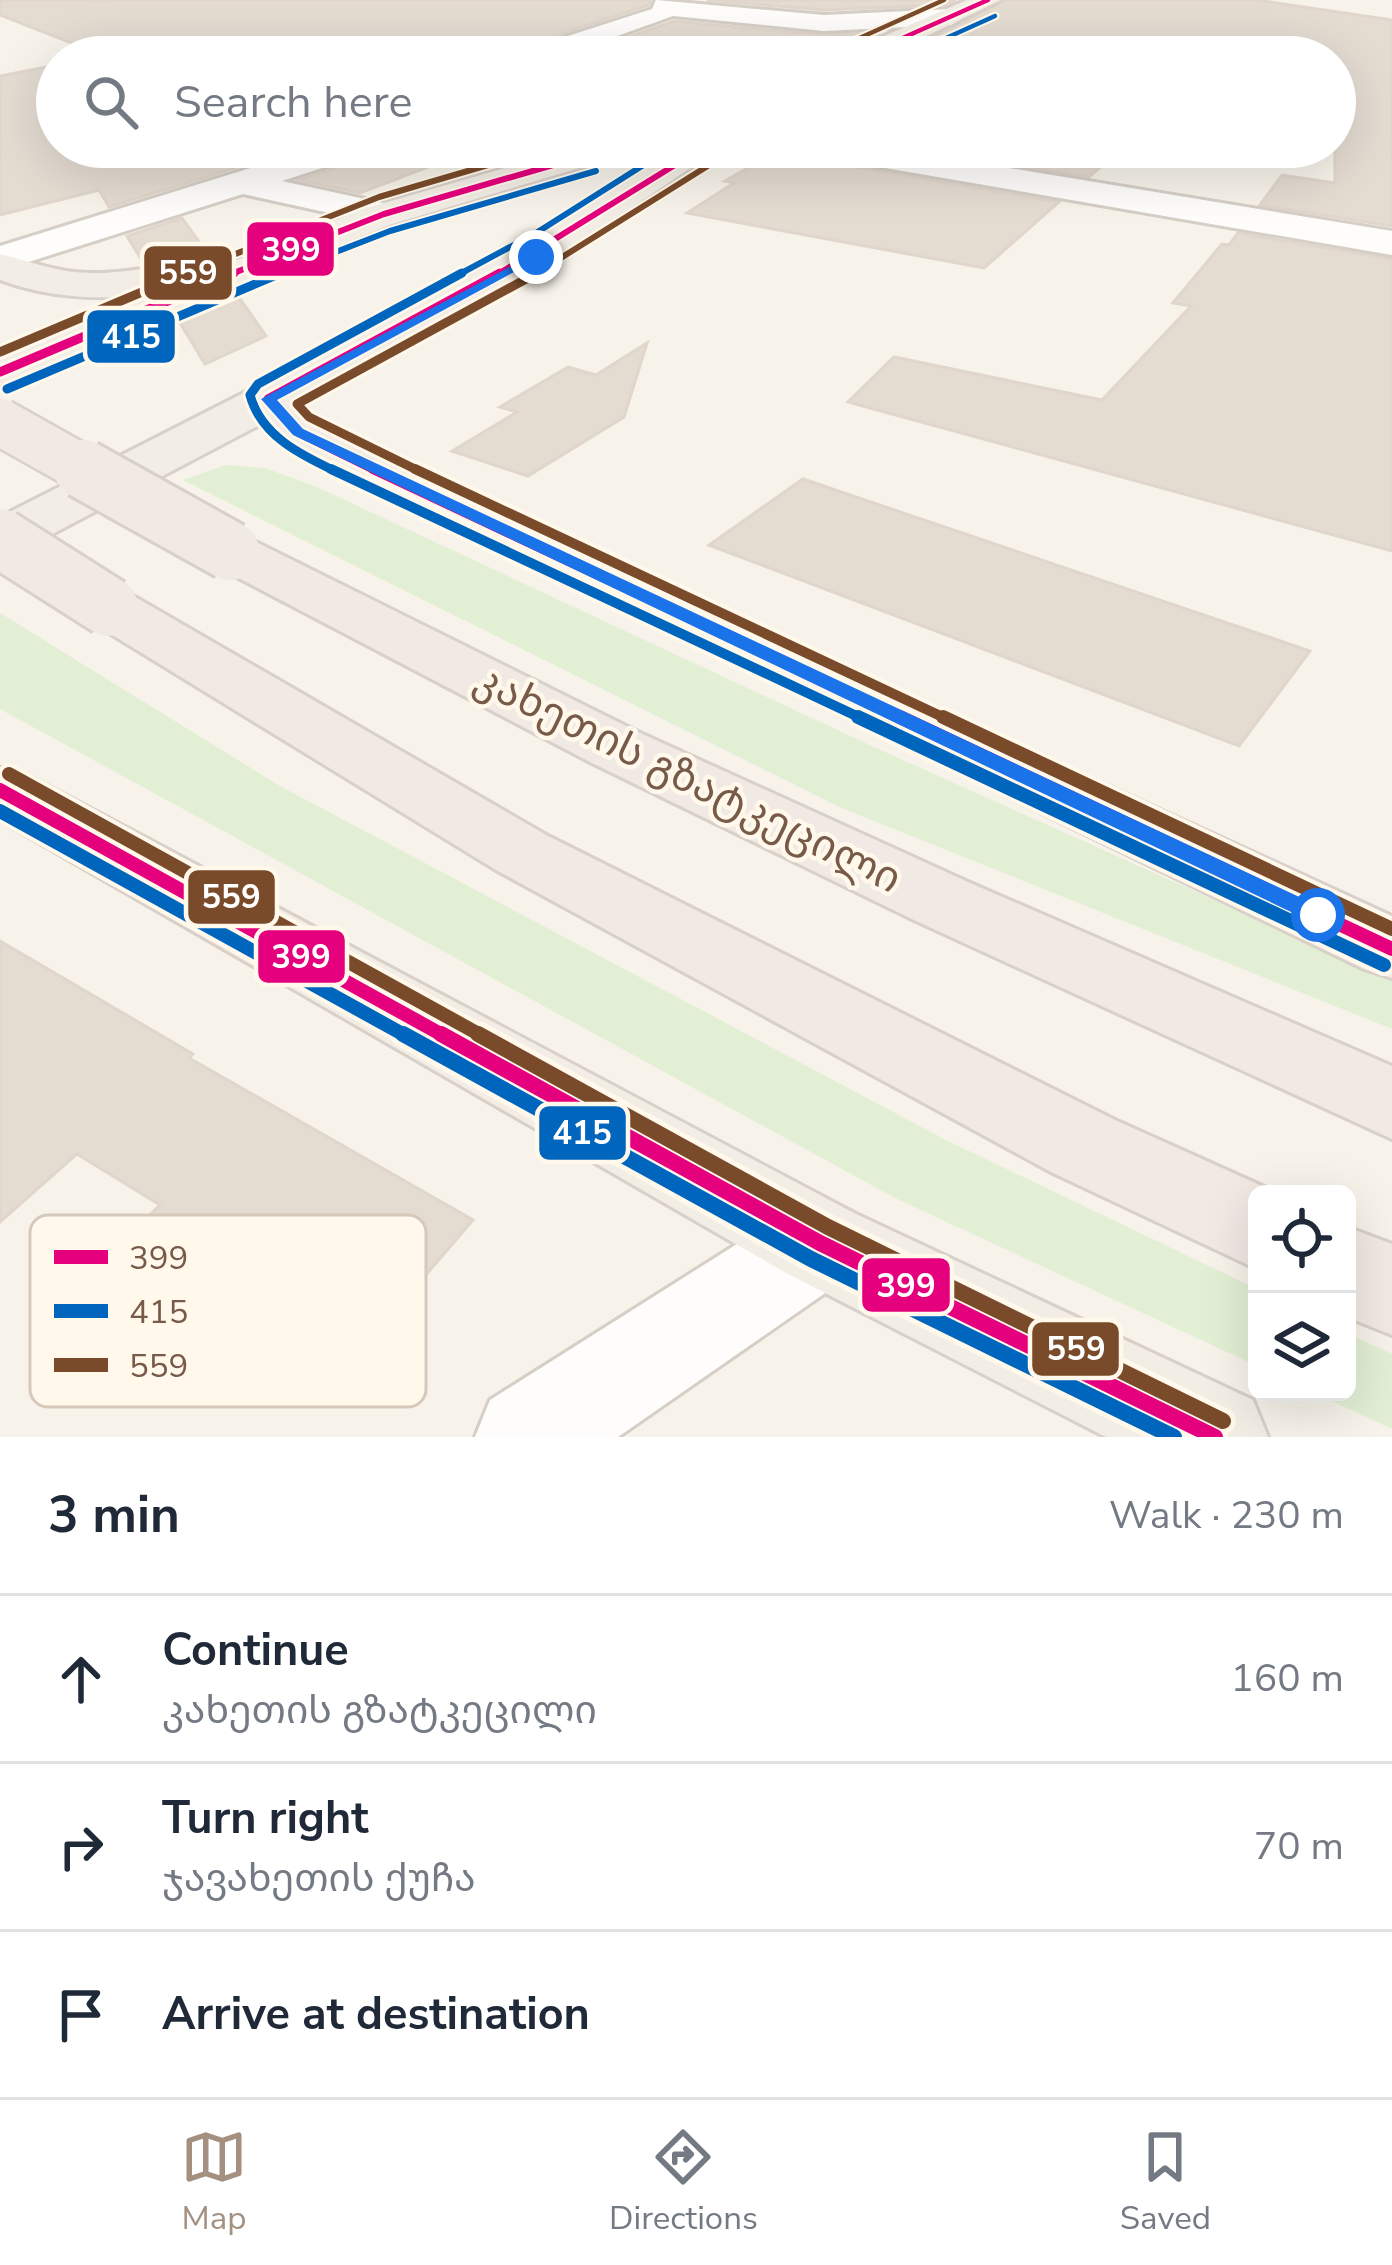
<!DOCTYPE html>
<html lang="en">
<head>
<meta charset="utf-8">
<style>
	:root { --surface:#fff; --page:#f6f6f7; --text:#1f2937; --muted:#747a83; --line:#e0e1e3; --accent:#a49081 }
	body { margin:0; font-family:"Nunito Sans","Noto Sans Georgian",sans-serif; background:var(--page); color:var(--text) }
	.controls { position:absolute; right:36px; bottom:36px; display:grid; overflow:hidden; border-radius:18px; box-shadow:0 12px 48px #0002 }
	.controls button { width:108px; height:108px; display:grid; place-items:center; padding:0; border:0; border-bottom:3px solid var(--line); background:var(--surface); color:var(--text); font:60px sans-serif }
	.stop { position:absolute; width:36px; height:36px; margin:-27px; border:9px solid #1a73e8; border-radius:50%; background:#fff }
	.stop.end { background:#1a73e8; border-color:#fff; box-shadow:0 3px 12px #0008 }
	.list { margin:0; padding:0; list-style:none }
	h2 { display:flex; justify-content:space-between; align-items:center; height:156px; margin:0; padding:0 48px; font-size:51px }
	h2 small { font-size:39px; font-weight:400; color:var(--muted) }
	.list li { display:grid; grid-template-columns:78px 1fr auto; gap:36px; align-items:center; box-sizing:border-box; height:168px; padding:0 48px; border-top:3px solid var(--line) }
	.list b { display:block; font-size:45px; white-space:nowrap }
	.list p { margin:0; font-size:39px; white-space:nowrap; color:var(--muted) }
	.list em { font-size:39px; font-style:normal; color:var(--muted) }
	.icon { flex:none; width:66px; height:66px; fill:none; stroke:currentColor; stroke-width:2; stroke-linecap:round; stroke-linejoin:round }
	.map { position:relative; flex:none; width:1392px; height:1437px; overflow:hidden }
	.search { position:absolute; background:var(--surface); box-shadow:0 12px 48px #0002; left:36px; right:36px; top:36px; height:132px; display:flex; align-items:center; gap:30px; box-sizing:border-box; padding:0 42px; border-radius:66px; color:var(--muted); font-size:45px }
	.sheet { height:660px; background:var(--surface) }
	nav { display:flex; justify-content:space-around; align-items:center; box-sizing:border-box; height:168px; border-top:3px solid var(--line); background:var(--surface); font-size:33px; color:var(--muted) }
	nav a { display:grid; justify-items:center; gap:6px }
	nav .on { color:var(--accent) }
	.map>svg:first-child { display:block }
	.green { fill:#e2efd4 }
	.building { fill:#e4dbd1; stroke:#e0d6cc; stroke-width:3 }
	.lines { fill:none; stroke-linecap:round; stroke-linejoin:round }
	.street-casing { stroke:#d6cfc6; stroke-width:6 }
	.primary-casing { stroke:#d9d0c9; stroke-width:6 }
	.highway-casing { stroke:#d9d0c9; stroke-width:6 }
	.street { fill:#fefdfc; fill-rule:evenodd }
	.primary { fill:#f3eee5; fill-rule:evenodd }
	.highway { fill:#f1e9e4; fill-rule:evenodd }
	.highway-bridge-far1-casing { stroke:#d9d0c9; stroke-width:51; stroke-linecap:butt }
	.highway-bridge-casing { stroke:#d9d0c9; stroke-width:64; stroke-linecap:butt }
	.highway-bridge-far1 { stroke:#f1e9e4; stroke-width:46 }
	.highway-bridge { stroke:#f1e9e4; stroke-width:58 }
	.bus-1-far5-casing { stroke:#fff8eb; stroke-width:9 }
	.bus-1-far4-casing { stroke:#fff8eb; stroke-width:10 }
	.bus-1-far3-casing { stroke:#fff8eb; stroke-width:15 }
	.bus-1-far2-casing { stroke:#fff8eb; stroke-width:18 }
	.bus-1-far1-casing { stroke:#fff8eb; stroke-width:22 }
	.bus-1-casing { stroke:#fff8eb; stroke-width:26 }
	.bus-2-far5-casing { stroke:#fff8eb; stroke-width:9 }
	.bus-2-far4-casing { stroke:#fff8eb; stroke-width:10 }
	.bus-2-far3-casing { stroke:#fff8eb; stroke-width:15 }
	.bus-2-far2-casing { stroke:#fff8eb; stroke-width:18 }
	.bus-2-far1-casing { stroke:#fff8eb; stroke-width:22 }
	.bus-2-casing { stroke:#fff8eb; stroke-width:26 }
	.bus-3-far5-casing { stroke:#fff8eb; stroke-width:9 }
	.bus-3-far4-casing { stroke:#fff8eb; stroke-width:10 }
	.bus-3-far3-casing { stroke:#fff8eb; stroke-width:15 }
	.bus-3-far2-casing { stroke:#fff8eb; stroke-width:18 }
	.bus-3-far1-casing { stroke:#fff8eb; stroke-width:22 }
	.bus-3-casing { stroke:#fff8eb; stroke-width:26 }
	.bus-1-far5 { stroke:#e5007d; stroke-width:4.5 }
	.bus-1-far4 { stroke:#e5007d; stroke-width:6 }
	.bus-1-far3 { stroke:#e5007d; stroke-width:9 }
	.bus-1-far2 { stroke:#e5007d; stroke-width:10 }
	.bus-1-far1 { stroke:#e5007d; stroke-width:14 }
	.bus-1 { stroke:#e5007d; stroke-width:16 }
	.bus-2-far5 { stroke:#0065bd; stroke-width:4.5 }
	.bus-2-far4 { stroke:#0065bd; stroke-width:6 }
	.bus-2-far3 { stroke:#0065bd; stroke-width:9 }
	.bus-2-far2 { stroke:#0065bd; stroke-width:10 }
	.bus-2-far1 { stroke:#0065bd; stroke-width:14 }
	.bus-2 { stroke:#0065bd; stroke-width:16 }
	.bus-3-far5 { stroke:#7a4b2a; stroke-width:4.5 }
	.bus-3-far4 { stroke:#7a4b2a; stroke-width:6 }
	.bus-3-far3 { stroke:#7a4b2a; stroke-width:9 }
	.bus-3-far2 { stroke:#7a4b2a; stroke-width:10 }
	.bus-3-far1 { stroke:#7a4b2a; stroke-width:14 }
	.bus-3 { stroke:#7a4b2a; stroke-width:16 }
	.route { fill:#1a73e8 }
	.labels { text-anchor:middle; dominant-baseline:central; stroke-width:9; stroke-linejoin:round; paint-order:stroke }
	.street-label { font-size:42px; fill:#775a48; stroke:#fff8eb }
	.key { fill:#fff8eb; stroke:#d6c9ba; stroke-width:3 }
	.key-label { font-size:33px; fill:#775a48 }
	.line-badge { stroke:#fff8eb; stroke-width:4.5 }
	.badge-label { font-size:33px; text-anchor:middle; font-weight:bold; fill:#fff }
</style>
</head>
<body>
<div class="map">
<svg width="1392" height="1437" viewBox="0 0 1392 1437">
	<rect width="100%" height="100%" fill="#f7f3ea"/>
	<path class="green" d="M226 465 265 468 317 487 874 747 1392 980V1029L839 807 183 480Z
		M0 613 280 786 946 1140 1257 1289V1366L895 1198 0 709Z
		M1347 1333 1392 1354V1429L1312 1392H1347Z"/>
	<path class="building" d="M0 0H651L649 5 520 47 513 57H80L74 54 92 51 0 15Z
		M707 0H956L945 5 824 10Z
		M1005 0H1257L1392 20V226L1260 205 1282 175 1335 183V57H893Z
		M674 21 824 35 880 33 848 47 842 57H572Z
		M57 65V147H303L109 207 99 190 0 215V76Z
		M374 147H480L360 193 299 180 366 158Z
		M785 147H800L820 161 1059 202 984 268 687 213 734 183 725 181Z
		M910 147H1105L1121 149 1089 177Z
		M182 218 215 264 194 272 188 266 144 264 127 236Z
		M1238 233 1392 259V551L848 402 894 357 1102 400 1191 306 1173 303 1222 244 1229 245Z
		M236 293 266 336 205 364 177 318Z
		M647 343 624 417 528 476 452 451 517 412 500 407 568 367 596 375Z
		M803 479 1310 651 1239 746 709 545Z
		M0 941 193 1054 189 1058 473 1220 316 1403 102 1260 160 1205 77 1154 0 1222Z"/>
	<g class="lines">
		<defs>
			<path id="street" d="M656 0 824 15 951 9 964 17 951 25 824 31 673 16 559 57H517L521 51 652 9Z
				M318 147H370L365 154 282 181 397 206 403 214 397 222 384 225 243 194 0 271V246Z
				M804 147H882L1392 231V255L821 157Z
				M820 1201 854 1213 868 1243 854 1273 618 1437H475L490 1400 786 1213Z"/>
			<path id="primary" d="M967 0H1001L883 57H846L850 51Z
				M577 147H631L626 154 389 225 0 386V356L151 295C99 300 49 298 0 280V254C32 262 59 273 92 273 123 274 157 263 187 270L192 278 363 209Z
				M681 147H721L549 264 299 404 316 421 389 457 1392 916V978L1364 969 353 479 280 443 263 423 20 551 0 556V517L432 297Z
				M0 768 25 774 854 1213 1253 1400 1268 1437H1106L786 1273 0 820Z"/>
			<path id="highway" d="M230 534 250 539 638 732 968 882 1392 1066V1139L914 920 590 762 210 563 202 551 210 539Z
				M109 589 130 594 548 836 1115 1120 1280 1194H1257V1269L1051 1172 496 870 88 620 79 607 88 594Z
				M1347 1227 1392 1244V1335L1347 1317Z"/>
		</defs>
		<use href="#street" class="street-casing"/>
		<use href="#primary" class="primary-casing"/>
		<use href="#highway" class="highway-casing"/>
		<use href="#street" class="street"/>
		<use href="#primary" class="primary"/>
		<use href="#highway" class="highway"/>
		<defs>
			<path id="highway-bridge-far1" d="M0 422 89 472"/>
			<path id="highway-bridge" d="M83 469 230 551
				M0 538 109 607"/>
		</defs>
		<use href="#highway-bridge-far1" class="highway-bridge-far1-casing"/>
		<use href="#highway-bridge" class="highway-bridge-casing"/>
		<use href="#highway-bridge-far1" class="highway-bridge-far1"/>
		<use href="#highway-bridge" class="highway-bridge"/>
		<defs>
			<path id="bus-1-far5" d="M860 57 988 0"/>
			<path id="bus-1-far4" d="M226 276 384 214 591 154
				M495 276 704 147"/>
			<path id="bus-1-far3" d="M0 372 234 273
				M379 472 298 432 268 399 500 273"/>
			<path id="bus-1-far2" d="M373 469 907 720"/>
			<path id="bus-1-far1" d="M900 717 1392 949
				M0 790 446 1037"/>
			<path id="bus-1" d="M441 1034 820 1243 1215 1437"/>
			<path id="bus-2-far5" d="M904 57 995 16"/>
			<path id="bus-2-far4" d="M274 276 390 231 596 171
				M456 276 536 233 672 147"/>
			<path id="bus-2-far3" d="M7 389 281 273
				M337 472C301 455 261 436 250 395L258 384 462 273"/>
			<path id="bus-2-far2" d="M331 469 865 720"/>
			<path id="bus-2-far1" d="M858 717 1384 965
				M0 811 408 1037"/>
			<path id="bus-2" d="M403 1034 811 1259 1174 1437"/>
			<path id="bus-3-far5" d="M853 41 944 0"/>
			<path id="bus-3-far4" d="M180 276 379 197 550 147
				M532 276 714 162"/>
			<path id="bus-3-far3" d="M0 352 187 273
				M421 472 309 417 297 404 537 273"/>
			<path id="bus-3-far2" d="M415 469 949 720"/>
			<path id="bus-3-far1" d="M943 717 1392 929
				M9 774 484 1037"/>
			<path id="bus-3" d="M478 1034 828 1227 1223 1421"/>
		</defs>
		<use href="#bus-1-far5" class="bus-1-far5-casing"/>
		<use href="#bus-1-far4" class="bus-1-far4-casing"/>
		<use href="#bus-1-far3" class="bus-1-far3-casing"/>
		<use href="#bus-1-far2" class="bus-1-far2-casing"/>
		<use href="#bus-1-far1" class="bus-1-far1-casing"/>
		<use href="#bus-1" class="bus-1-casing"/>
		<use href="#bus-2-far5" class="bus-2-far5-casing"/>
		<use href="#bus-2-far4" class="bus-2-far4-casing"/>
		<use href="#bus-2-far3" class="bus-2-far3-casing"/>
		<use href="#bus-2-far2" class="bus-2-far2-casing"/>
		<use href="#bus-2-far1" class="bus-2-far1-casing"/>
		<use href="#bus-2" class="bus-2-casing"/>
		<use href="#bus-3-far5" class="bus-3-far5-casing"/>
		<use href="#bus-3-far4" class="bus-3-far4-casing"/>
		<use href="#bus-3-far3" class="bus-3-far3-casing"/>
		<use href="#bus-3-far2" class="bus-3-far2-casing"/>
		<use href="#bus-3-far1" class="bus-3-far1-casing"/>
		<use href="#bus-3" class="bus-3-casing"/>
		<use href="#bus-1-far5" class="bus-1-far5"/>
		<use href="#bus-1-far4" class="bus-1-far4"/>
		<use href="#bus-1-far3" class="bus-1-far3"/>
		<use href="#bus-1-far2" class="bus-1-far2"/>
		<use href="#bus-1-far1" class="bus-1-far1"/>
		<use href="#bus-1" class="bus-1"/>
		<use href="#bus-2-far5" class="bus-2-far5"/>
		<use href="#bus-2-far4" class="bus-2-far4"/>
		<use href="#bus-2-far3" class="bus-2-far3"/>
		<use href="#bus-2-far2" class="bus-2-far2"/>
		<use href="#bus-2-far1" class="bus-2-far1"/>
		<use href="#bus-2" class="bus-2"/>
		<use href="#bus-3-far5" class="bus-3-far5"/>
		<use href="#bus-3-far4" class="bus-3-far4"/>
		<use href="#bus-3-far3" class="bus-3-far3"/>
		<use href="#bus-3-far2" class="bus-3-far2"/>
		<use href="#bus-3-far1" class="bus-3-far1"/>
		<use href="#bus-3" class="bus-3"/>
	</g>
	<path class="route" d="M532 255 542 257 277 400 303 429 1327 910V921H1310L293 435 261 399Z"/>
	<g class="labels">
		<g class="street-label">
			<text transform="translate(688 779) rotate(26)">კახეთის გზატკეცილი</text>
		</g>
	</g>
	<rect x="30" y="1215" width="396" height="192" rx="18" class="key"/>
	<rect x="54" y="1250" width="54" height="14" fill="#e5007d"/>
	<rect x="54" y="1304" width="54" height="14" fill="#0065bd"/>
	<rect x="54" y="1358" width="54" height="14" fill="#7a4b2a"/>
	<g class="key-label">
		<text x="129" y="1269">399</text>
		<text x="129" y="1323">415</text>
		<text x="129" y="1377">559</text>
	</g>
	<g class="line-badge">
		<rect x="245" y="220" width="91" height="58" rx="12" fill="#e5007d"/>
		<rect x="142" y="244" width="92" height="58" rx="12" fill="#7a4b2a"/>
		<rect x="85" y="308" width="92" height="57" rx="12" fill="#0065bd"/>
		<rect x="186" y="868" width="91" height="58" rx="12" fill="#7a4b2a"/>
		<rect x="256" y="928" width="91" height="57" rx="12" fill="#e5007d"/>
		<rect x="537" y="1104" width="91" height="58" rx="12" fill="#0065bd"/>
		<rect x="860" y="1256" width="92" height="58" rx="12" fill="#e5007d"/>
		<rect x="1030" y="1320" width="91" height="58" rx="12" fill="#7a4b2a"/>
	</g>
	<g class="badge-label">
		<text x="291" y="261">399</text>
		<text x="188" y="284">559</text>
		<text x="131" y="348">415</text>
		<text x="231" y="908">559</text>
		<text x="301" y="968">399</text>
		<text x="582" y="1144">415</text>
		<text x="906" y="1297">399</text>
		<text x="1076" y="1360">559</text>
	</g>
</svg>
<div class="controls">
<button><svg class="icon" aria-label="locate" viewBox="0 0 24 24"><circle cx="12" cy="12" r="6"/><path d="M12 2v4M12 18v4M2 12h4M18 12h4"/></svg></button>
<button><svg class="icon" aria-label="layers" viewBox="0 0 24 24"><path d="M12 4l9 5-9 5-9-5zM3 14l9 5 9-5"/></svg></button>
</div>
<div class="stop" style="left:1318px;top:915px"></div>
<div class="stop end" style="left:536px;top:257px"></div>
<div class="search"><svg class="icon" aria-label="search" viewBox="0 0 24 24"><circle cx="10" cy="10" r="6"/><path d="M15 15l6 6"/></svg>Search here</div>
</div>
<section class="sheet">
<h2>3 min<small>Walk · 230 m</small></h2>
<ul class="list">
<li><svg class="icon" aria-label="ahead" viewBox="0 0 24 24"><path d="M12 20V5M6 11l6-6 6 6"/></svg><div><b>Continue</b><p>კახეთის გზატკეცილი</p></div><em>160 m</em></li>
<li><svg class="icon" aria-label="right" viewBox="0 0 24 24"><path d="M7 20v-9h11M14 6l5 5-5 5"/></svg><div><b>Turn right</b><p>ჯავახეთის ქუჩა</p></div><em>70 m</em></li>
<li><svg class="icon" aria-label="arrive" viewBox="0 0 24 24"><path d="M6 21V4h12l-3 4 3 4H6"/></svg><div><b>Arrive at destination</b></div></li>
</ul>
</section>
<nav>
<a class="on"><svg class="icon" aria-label="map" viewBox="0 0 24 24"><path d="M3 6l6-2 6 2 6-2v14l-6 2-6-2-6 2zM9 4v14M15 6v14"/></svg>Map</a>
<a><svg class="icon" aria-label="directions" viewBox="0 0 24 24"><path d="M12 3l9 9-9 9-9-9zM9 14v-3h6M13 9l2 2-2 2"/></svg>Directions</a>
<a><svg class="icon" aria-label="saved" viewBox="0 0 24 24"><path d="M7 4h10v16l-5-4-5 4z"/></svg>Saved</a>
</nav>
</body>
</html>
